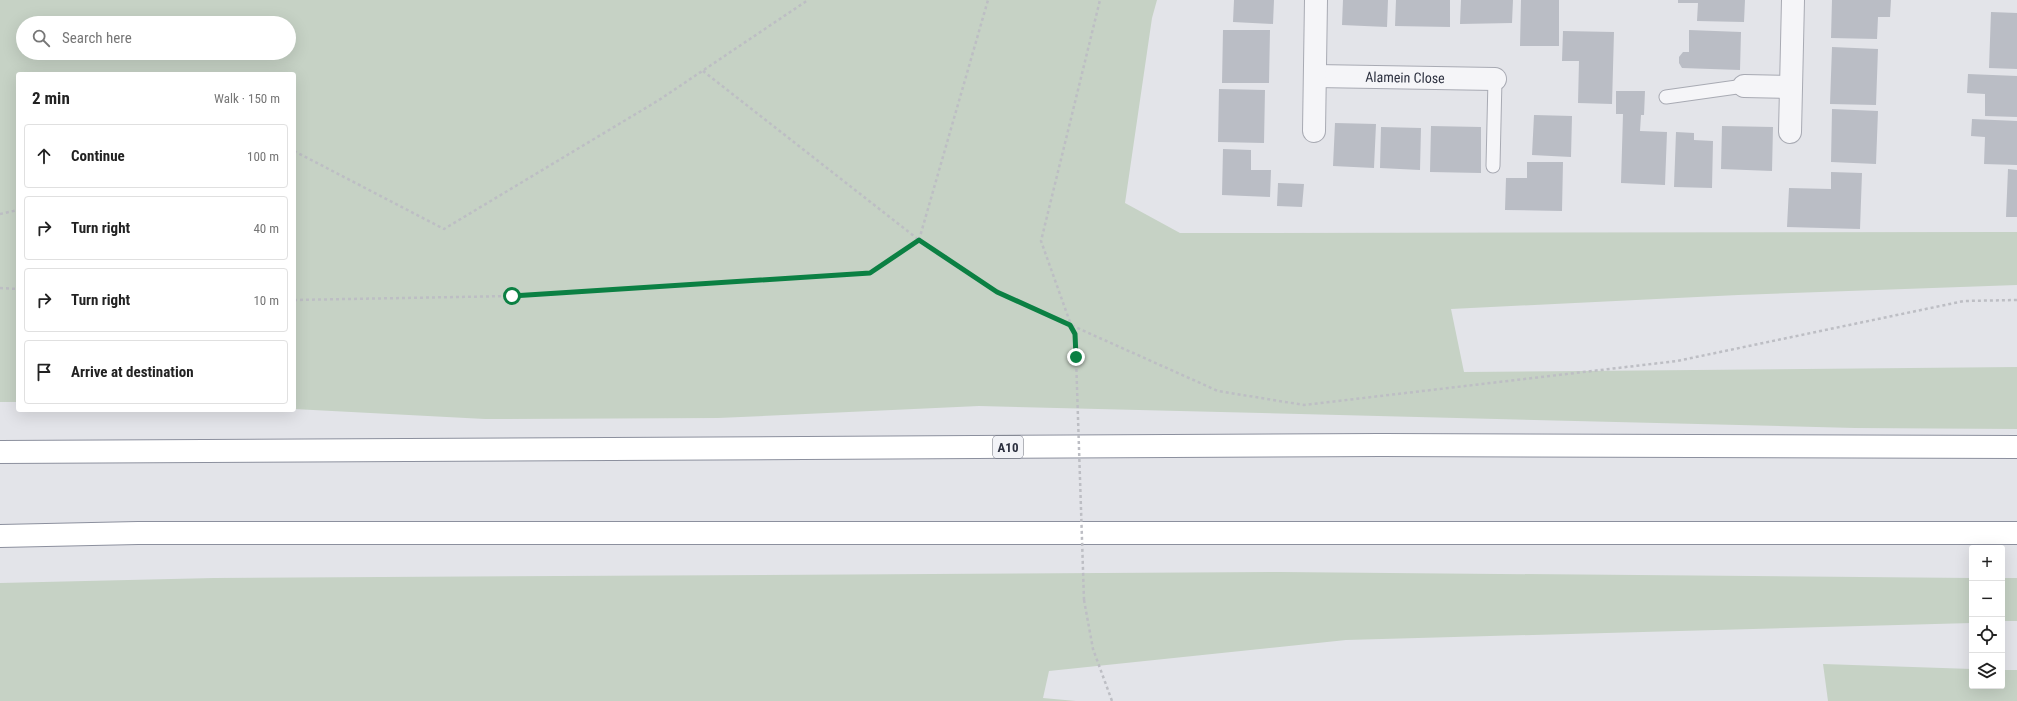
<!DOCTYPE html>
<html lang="en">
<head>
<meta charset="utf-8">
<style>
	:root { --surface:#fff; --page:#f6f6f6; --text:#222; --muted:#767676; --line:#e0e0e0 }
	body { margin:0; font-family:"Roboto Condensed",sans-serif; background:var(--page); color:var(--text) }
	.controls { position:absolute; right:12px; bottom:12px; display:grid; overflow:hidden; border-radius:4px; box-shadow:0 4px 16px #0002 }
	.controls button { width:36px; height:36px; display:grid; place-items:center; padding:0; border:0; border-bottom:1px solid var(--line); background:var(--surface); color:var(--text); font:20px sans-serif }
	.stop { position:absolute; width:12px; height:12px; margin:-9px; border:3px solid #0b8043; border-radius:50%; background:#fff }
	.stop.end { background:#0b8043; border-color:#fff; box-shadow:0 1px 4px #0008 }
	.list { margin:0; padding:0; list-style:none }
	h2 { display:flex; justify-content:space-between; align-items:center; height:52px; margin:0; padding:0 16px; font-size:17px }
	h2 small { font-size:13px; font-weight:400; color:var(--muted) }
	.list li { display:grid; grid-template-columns:26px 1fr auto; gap:12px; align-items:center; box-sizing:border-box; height:64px; margin:0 8px 8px; padding:0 8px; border:1px solid var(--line); border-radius:4px }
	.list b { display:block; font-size:15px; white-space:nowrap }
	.list em { font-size:13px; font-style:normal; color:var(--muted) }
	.icon { flex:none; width:22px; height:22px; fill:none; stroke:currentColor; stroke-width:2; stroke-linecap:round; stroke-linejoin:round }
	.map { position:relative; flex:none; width:2017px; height:701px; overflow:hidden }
	.search { position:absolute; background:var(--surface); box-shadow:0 4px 16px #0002; left:16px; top:16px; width:280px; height:44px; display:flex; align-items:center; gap:10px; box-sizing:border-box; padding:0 14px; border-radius:22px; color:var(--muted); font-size:15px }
	.panel { position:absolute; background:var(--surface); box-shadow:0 4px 16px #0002; left:16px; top:72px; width:280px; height:340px; border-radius:4px }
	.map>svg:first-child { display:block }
	.green { fill:#c6d2c5; fill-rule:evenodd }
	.building { fill:#babdc5 }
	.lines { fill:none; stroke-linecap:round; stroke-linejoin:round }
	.service-casing { stroke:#a8aab3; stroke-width:15 }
	.minor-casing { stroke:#a8aab3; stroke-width:24 }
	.trunk-casing { stroke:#8c909e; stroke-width:24 }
	.path { stroke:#bdbec4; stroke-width:2.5; stroke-dasharray:3 3; stroke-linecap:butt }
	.service { stroke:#f5f5f8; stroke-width:13 }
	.minor { stroke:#f5f5f8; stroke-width:22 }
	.trunk { stroke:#fff; stroke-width:22 }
	.path-bridge { stroke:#bdbec4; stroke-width:2.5; stroke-dasharray:3 3; stroke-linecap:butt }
	.route { stroke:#0b8043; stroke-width:5 }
	.labels { text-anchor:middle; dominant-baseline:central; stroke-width:3; stroke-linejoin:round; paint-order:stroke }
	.shield { fill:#f2f3f7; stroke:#676a76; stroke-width:1 }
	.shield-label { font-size:13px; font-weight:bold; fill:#2c303f }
	.street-label { font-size:14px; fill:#2c303f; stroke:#f2f3f7 }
</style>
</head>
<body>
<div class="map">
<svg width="2017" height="701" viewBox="0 0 2017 701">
	<rect width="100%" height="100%" fill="#e3e4e9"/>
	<path class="green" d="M0 0H1157L1152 18 1125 203 1180 233 2017 232V285L1738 295 1451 309 1464 372 2017 367V429L1855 428 979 406 718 418 485 419 294 409V74H18V402H0ZM23 23H289V53H23Z
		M1280 572 1972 578V623L1346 640 1049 671 1043 698 1076 701H0V583L214 578Z
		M2002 578H2017V621H2002Z
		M1823 664 1972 669V686H2002V670H2017V701H1828Z"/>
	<path class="building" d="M1234 0H1274L1273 24 1233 22Z
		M1343 0H1388L1387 27 1342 25Z
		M1396 0H1450V27L1395 26Z
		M1461 0H1513L1512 23 1460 24Z
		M1521 0H1559V46H1520Z
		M1678 0H1745L1744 22 1697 21 1698 3H1678Z
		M1832 0H1891L1890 17H1878L1877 39 1831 38Z
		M1991 12 2017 13V69L1989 68Z
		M1223 30H1270L1269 83H1222Z
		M1689 30 1741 32 1740 70 1682 68 1679 63V57L1683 52H1689Z
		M1563 31 1614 32 1612 104 1578 103 1579 61H1562Z
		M1832 47 1878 49 1876 105 1830 104Z
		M1968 74 2017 76V117L1985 116V94L1967 93Z
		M1219 89 1265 90 1264 143 1218 142Z
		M1616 91H1645L1644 115H1641L1640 131 1667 132 1665 185 1621 183 1623 114H1616Z
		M1832 109 1878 111 1876 164 1831 162Z
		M1534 115 1572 116 1571 157 1532 155Z
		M1972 119 2017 121V165L1984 164 1985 137 1971 136Z
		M1335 123 1376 124 1374 168 1333 166Z
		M1431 126 1481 127V173L1430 172Z
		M1722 126 1773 127 1772 171 1721 169Z
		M1381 127 1421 128 1420 170 1380 168Z
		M1676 132 1694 133V140L1713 141 1712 188 1674 187Z
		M1223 149 1251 150V170H1271L1270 197 1222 195Z
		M1527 162H1563L1562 211 1505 210 1506 178H1527Z
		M2008 169 2017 170V217H2006Z
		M1831 172 1862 173 1860 229 1787 227 1789 188 1831 189Z
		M1278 183 1304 184 1302 207 1277 206Z"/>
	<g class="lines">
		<defs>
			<path id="service" d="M1666 97 1744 86
				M1493 166 1495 79"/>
			<g id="minor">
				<path id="s1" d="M1316 76 1495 79"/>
				<path d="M1744 86 1790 87"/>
				<path d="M1314 131 1316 0"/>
				<path d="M1790 132 1793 0"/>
			</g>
			<path id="trunk" d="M0 452 1381 445 2017 447
				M0 536 138 533H2017"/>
		</defs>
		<use href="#service" class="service-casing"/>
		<use href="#minor" class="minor-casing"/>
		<use href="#trunk" class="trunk-casing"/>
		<path class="path" d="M703 71 919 240 997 292 1218 391 1304 405 1677 361 1964 301 2017 300
			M294 151 444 229 659 100 808 0
			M0 214 18 210
			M0 288 18 289
			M294 300 512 296 870 273 919 240 988 0
			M1076 357 1075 334 1071 325 1041 241 1100 0
			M1084 600 1093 649 1112 701"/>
		<use href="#service" class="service"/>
		<use href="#minor" class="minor"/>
		<use href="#trunk" class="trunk"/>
		<path class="path-bridge" d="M1076 357 1084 600"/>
	</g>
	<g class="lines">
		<path class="route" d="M512 296 870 273 919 240 997 292 1070 325 1075 334 1076 357"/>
	</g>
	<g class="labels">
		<rect class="shield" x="993" y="436" width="30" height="22" rx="3"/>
		<g class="shield-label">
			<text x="1008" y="447">A10</text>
		</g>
		<g class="street-label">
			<text stroke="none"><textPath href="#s1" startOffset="89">Alamein Close</textPath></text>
		</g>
	</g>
</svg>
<div class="controls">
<button>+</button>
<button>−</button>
<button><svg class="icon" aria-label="locate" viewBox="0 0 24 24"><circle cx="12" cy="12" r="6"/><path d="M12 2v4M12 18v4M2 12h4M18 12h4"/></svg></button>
<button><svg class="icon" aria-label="layers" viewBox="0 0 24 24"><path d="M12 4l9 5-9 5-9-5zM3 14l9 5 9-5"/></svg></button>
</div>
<div class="stop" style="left:512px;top:296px"></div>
<div class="stop end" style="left:1076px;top:357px"></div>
<div class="search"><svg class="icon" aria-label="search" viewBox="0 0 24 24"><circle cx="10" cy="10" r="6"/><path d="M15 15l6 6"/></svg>Search here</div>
<section class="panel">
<h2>2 min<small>Walk · 150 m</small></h2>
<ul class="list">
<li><svg class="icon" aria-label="ahead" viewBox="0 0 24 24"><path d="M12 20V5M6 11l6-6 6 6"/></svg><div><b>Continue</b></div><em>100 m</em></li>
<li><svg class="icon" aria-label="right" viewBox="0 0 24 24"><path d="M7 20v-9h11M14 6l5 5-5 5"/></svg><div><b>Turn right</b></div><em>40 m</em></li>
<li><svg class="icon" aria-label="right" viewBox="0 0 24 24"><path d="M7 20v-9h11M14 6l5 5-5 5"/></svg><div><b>Turn right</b></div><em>10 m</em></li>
<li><svg class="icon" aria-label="arrive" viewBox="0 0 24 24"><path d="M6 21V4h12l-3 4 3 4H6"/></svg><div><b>Arrive at destination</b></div></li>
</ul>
</section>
</div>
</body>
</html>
